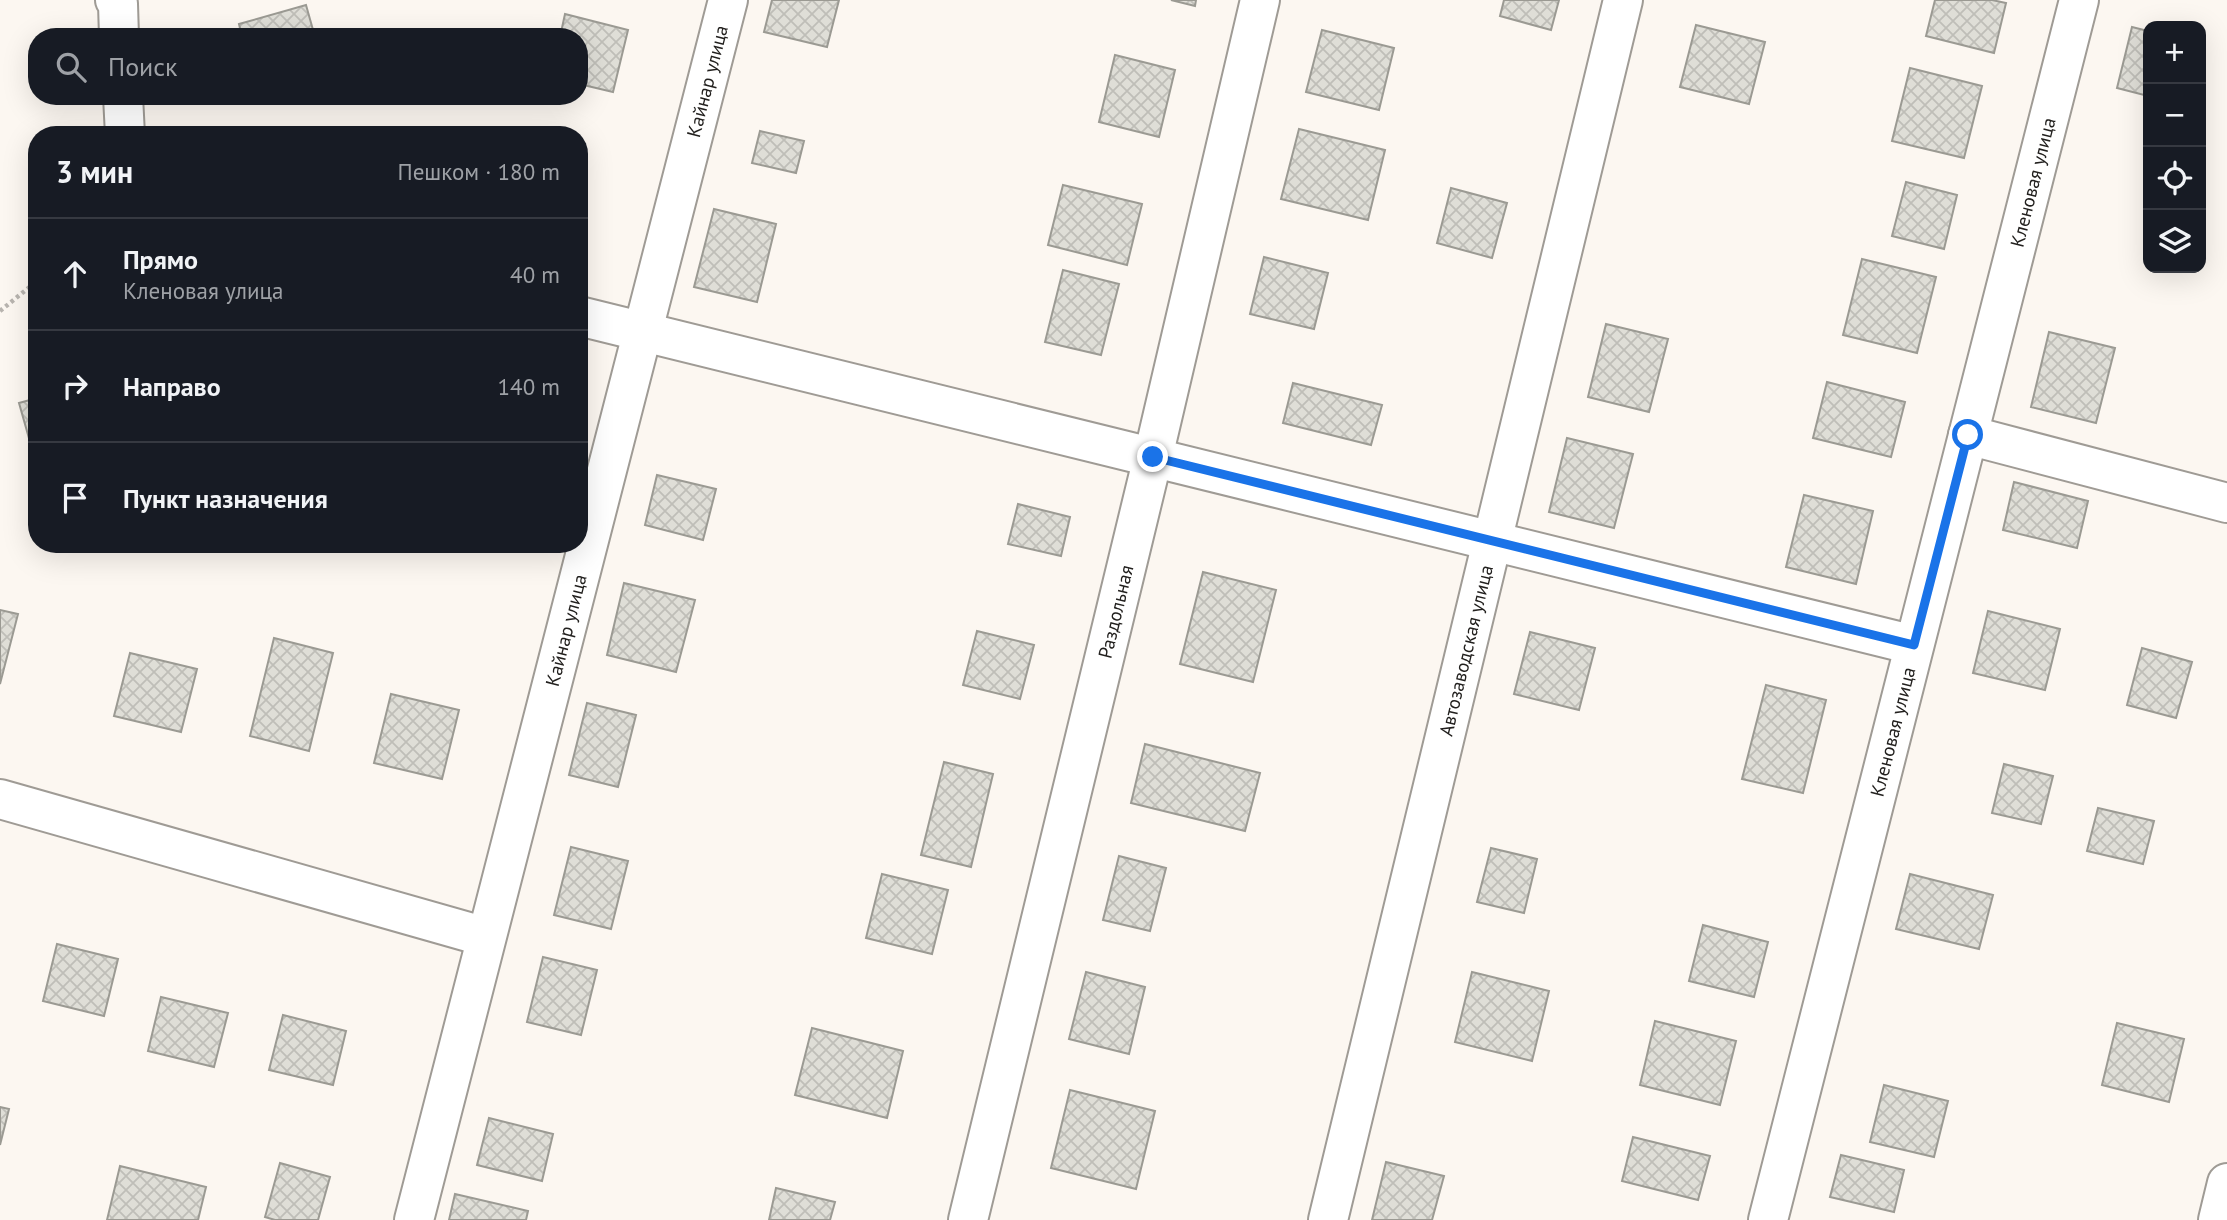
<!DOCTYPE html>
<html lang="ru">
<head>
<meta charset="utf-8">
<style>
	:root { --surface:#171b24; --page:#20242c; --text:#f1f3f6; --muted:#9ea1a6; --line:#363941 }
	body { margin:0; font-family:"PT Sans",sans-serif; background:var(--page); color:var(--text) }
	.controls { position:absolute; right:21px; top:21px; display:grid; overflow:hidden; border-radius:14px; box-shadow:0 7px 28px #0002 }
	.controls button { width:63px; height:63px; display:grid; place-items:center; padding:0; border:0; border-bottom:2px solid var(--line); background:var(--surface); color:var(--text); font:35px sans-serif }
	.stop { position:absolute; width:21px; height:21px; margin:-16px; border:5px solid #1a73e8; border-radius:50%; background:#fff }
	.stop.end { background:#1a73e8; border-color:#fff; box-shadow:0 2px 7px #0008 }
	.list { margin:0; padding:0; list-style:none }
	h2 { display:flex; justify-content:space-between; align-items:center; height:91px; margin:0; padding:0 28px; font-size:30px }
	h2 small { font-size:23px; font-weight:400; color:var(--muted) }
	.list li { display:grid; grid-template-columns:46px 1fr auto; gap:21px; align-items:center; box-sizing:border-box; height:112px; padding:0 28px; border-top:2px solid var(--line) }
	.list b { display:block; font-size:26px; white-space:nowrap }
	.list p { margin:0; font-size:23px; white-space:nowrap; color:var(--muted) }
	.list em { font-size:23px; font-style:normal; color:var(--muted) }
	.icon { flex:none; width:38px; height:38px; fill:none; stroke:currentColor; stroke-width:2; stroke-linecap:round; stroke-linejoin:round }
	.map { position:relative; flex:none; width:2227px; height:1220px; overflow:hidden }
	.search { position:absolute; background:var(--surface); box-shadow:0 7px 28px #0002; left:28px; top:28px; width:560px; height:77px; display:flex; align-items:center; gap:18px; box-sizing:border-box; padding:0 24px; border-radius:28px; color:var(--muted); font-size:26px }
	.panel { position:absolute; background:var(--surface); box-shadow:0 7px 28px #0002; left:28px; top:126px; width:560px; height:427px; border-radius:28px }
	.map>svg:first-child { display:block }
	.building { fill:url(#building-cross-hatch); stroke:#9b9a93; stroke-width:2 }
	.lines { fill:none; stroke-linecap:round; stroke-linejoin:round }
	.minor-casing { stroke:#9f9b95; stroke-width:42 }
	.path { stroke:#b8b4af; stroke-width:4.5; stroke-dasharray:3.5 3.5; stroke-linecap:butt }
	.minor { stroke:#fff; stroke-width:38 }
	.route { stroke:#1a73e8; stroke-width:9 }
	.labels { text-anchor:middle; dominant-baseline:central; stroke-width:5; stroke-linejoin:round; paint-order:stroke }
	.street-label { font-size:19px; fill:#22201e; stroke:#fff }
</style>
</head>
<body>
<div class="map">
<svg width="2227" height="1220" viewBox="0 0 2227 1220">
	<defs>
		<pattern id="building-cross-hatch" width="8" height="8" patternUnits="userSpaceOnUse" patternTransform="scale(1.75)"><rect width="8" height="8" fill="#dfded7"/><path d="M0 0l8 8M0 8l8-8" fill="none" stroke="#bfbeb8"/></pattern>
	</defs>
	<rect width="100%" height="100%" fill="#fcf7f1"/>
	<path class="building" d="M772 0H839L827 47 764 32Z
		M1171 0H1196L1195 6Z
		M1504 0H1559L1551 30 1500 16Z
		M1935 0H1992L2006 3 1994 53 1926 36Z
		M306 5 315 37H242L239 24Z
		M565 14 628 30 613 92 579 84V37H560Z
		M1696 25 1765 42 1749 104 1680 87Z
		M2132 27 2148 31V96L2117 88Z
		M1322 30 1394 48 1379 110 1306 92Z
		M1115 55 1175 70 1159 137 1099 122Z
		M1910 68 1982 86 1964 158 1892 141Z
		M1299 129 1385 150 1368 220 1281 199Z
		M760 131 804 141 796 173 752 163Z
		M1906 182 1957 195 1944 249 1892 236Z
		M1063 185 1142 204 1127 265 1048 245Z
		M1451 188 1507 203 1492 258 1437 243Z
		M579 201 584 202 579 222Z
		M714 209 776 224 757 302 694 287Z
		M1264 257 1328 273 1314 329 1250 314Z
		M1862 259 1936 277 1917 353 1843 335Z
		M1063 270 1119 284 1101 355 1045 342Z
		M1606 324 1668 339 1649 412 1588 397Z
		M2049 332 2115 348 2096 423 2031 407Z
		M1827 382 1905 402 1891 457 1813 438Z
		M1293 383 1382 405 1371 445 1283 423Z
		M37 398V455L34 456 19 403Z
		M1567 438 1633 454 1614 528 1549 512Z
		M657 475 716 489 703 540 645 525Z
		M2014 482 2088 501 2077 548 2003 530Z
		M1804 495 1873 511 1856 584 1786 567Z
		M1018 504 1070 517 1061 556 1008 544Z
		M1203 572 1276 590 1253 682 1180 664Z
		M624 583 695 600 676 672 607 655Z
		M0 610 18 614 0 684Z
		M1988 611 2060 629 2045 690 1973 673Z
		M977 631 1034 645 1020 699 963 685Z
		M1530 632 1595 648 1579 710 1514 694Z
		M274 638 333 653 309 751 250 736Z
		M2142 648 2192 662 2176 718 2127 705Z
		M130 653 197 669 181 732 114 716Z
		M1766 685 1826 700 1803 793 1742 779Z
		M391 694 459 710 442 779 374 763Z
		M587 703 636 715 618 787 569 775Z
		M1145 744 1260 773 1245 831 1131 803Z
		M944 762 993 774 971 867 921 855Z
		M2004 764 2053 776 2041 824 1992 813Z
		M2098 808 2154 821 2143 864 2087 851Z
		M571 847 628 861 611 929 554 915Z
		M1491 848 1537 859 1524 913 1477 902Z
		M1119 856 1166 868 1150 931 1103 920Z
		M882 874 948 890 932 954 866 938Z
		M1910 874 1993 895 1979 949 1896 929Z
		M1703 925 1768 942 1754 997 1689 981Z
		M57 944 118 959 104 1016 43 1001Z
		M543 957 597 970 581 1035 527 1022Z
		M1086 972 1145 987 1129 1054 1069 1039Z
		M1472 972 1549 991 1532 1061 1455 1042Z
		M161 997 228 1013 214 1067 148 1051Z
		M283 1015 346 1031 333 1085 269 1070Z
		M1655 1021 1736 1041 1720 1105 1640 1085Z
		M2117 1023 2184 1039 2169 1102 2102 1085Z
		M812 1028 903 1051 887 1118 795 1095Z
		M1884 1085 1948 1101 1934 1157 1870 1142Z
		M1070 1090 1155 1111 1136 1189 1051 1168Z
		M0 1107 9 1109 0 1145Z
		M489 1118 553 1134 542 1181 477 1165Z
		M1633 1137 1710 1156 1698 1200 1622 1181Z
		M1841 1155 1904 1170 1894 1212 1830 1197Z
		M1386 1162 1444 1176 1432 1220H1372Z
		M280 1163 330 1177 318 1220H275L265 1217Z
		M120 1166 206 1187 198 1220H107Z
		M776 1188 835 1202 830 1220H769Z
		M455 1194 528 1211 526 1220H449Z"/>
	<g class="lines">
		<defs>
			<g id="minor">
				<path d="M115 0 118 4 119 37"/>
				<path d="M123 96 125 135"/>
				<path d="M579 316 1914 645"/>
				<path d="M1968 435 2227 503"/>
				<path d="M0 799 486 937"/>
				<path id="s1" d="M414 1220 728 0"/>
				<path id="s2" d="M968 1220 1153 457 1260 0"/>
				<path id="s3" d="M1328 1220 1623 0"/>
				<path id="s4" d="M1768 1220 2079 0"/>
				<path d="M2218 1220 2227 1183"/>
			</g>
		</defs>
		<use href="#minor" class="minor-casing"/>
		<path class="path" d="M0 311 37 281"/>
		<use href="#minor" class="minor"/>
	</g>
	<g class="lines">
		<path class="route" d="M1153 457 1914 645 1968 435"/>
	</g>
	<g class="labels">
		<g class="street-label">
			<text stroke="none"><textPath href="#s1" startOffset="1176">Кайнар улица</textPath></text>
			<text stroke="none"><textPath href="#s4" startOffset="1071">Кленовая улица</textPath></text>
			<text stroke="none"><textPath href="#s2" startOffset="626">Раздольная</textPath></text>
			<text stroke="none"><textPath href="#s1" startOffset="609">Кайнар улица</textPath></text>
			<text stroke="none"><textPath href="#s3" startOffset="586">Автозаводская улица</textPath></text>
			<text stroke="none"><textPath href="#s4" startOffset="504">Кленовая улица</textPath></text>
		</g>
	</g>
</svg>
<div class="controls">
<button>+</button>
<button>−</button>
<button><svg class="icon" aria-label="locate" viewBox="0 0 24 24"><circle cx="12" cy="12" r="6"/><path d="M12 2v4M12 18v4M2 12h4M18 12h4"/></svg></button>
<button><svg class="icon" aria-label="layers" viewBox="0 0 24 24"><path d="M12 4l9 5-9 5-9-5zM3 14l9 5 9-5"/></svg></button>
</div>
<div class="stop" style="left:1968px;top:435px"></div>
<div class="stop end" style="left:1153px;top:457px"></div>
<div class="search"><svg class="icon" aria-label="search" viewBox="0 0 24 24"><circle cx="10" cy="10" r="6"/><path d="M15 15l6 6"/></svg>Поиск</div>
<section class="panel">
<h2>3 мин<small>Пешком · 180 m</small></h2>
<ul class="list">
<li><svg class="icon" aria-label="ahead" viewBox="0 0 24 24"><path d="M12 20V5M6 11l6-6 6 6"/></svg><div><b>Прямо</b><p>Кленовая улица</p></div><em>40 m</em></li>
<li><svg class="icon" aria-label="right" viewBox="0 0 24 24"><path d="M7 20v-9h11M14 6l5 5-5 5"/></svg><div><b>Направо</b></div><em>140 m</em></li>
<li><svg class="icon" aria-label="arrive" viewBox="0 0 24 24"><path d="M6 21V4h12l-3 4 3 4H6"/></svg><div><b>Пункт назначения</b></div></li>
</ul>
</section>
</div>
</body>
</html>
